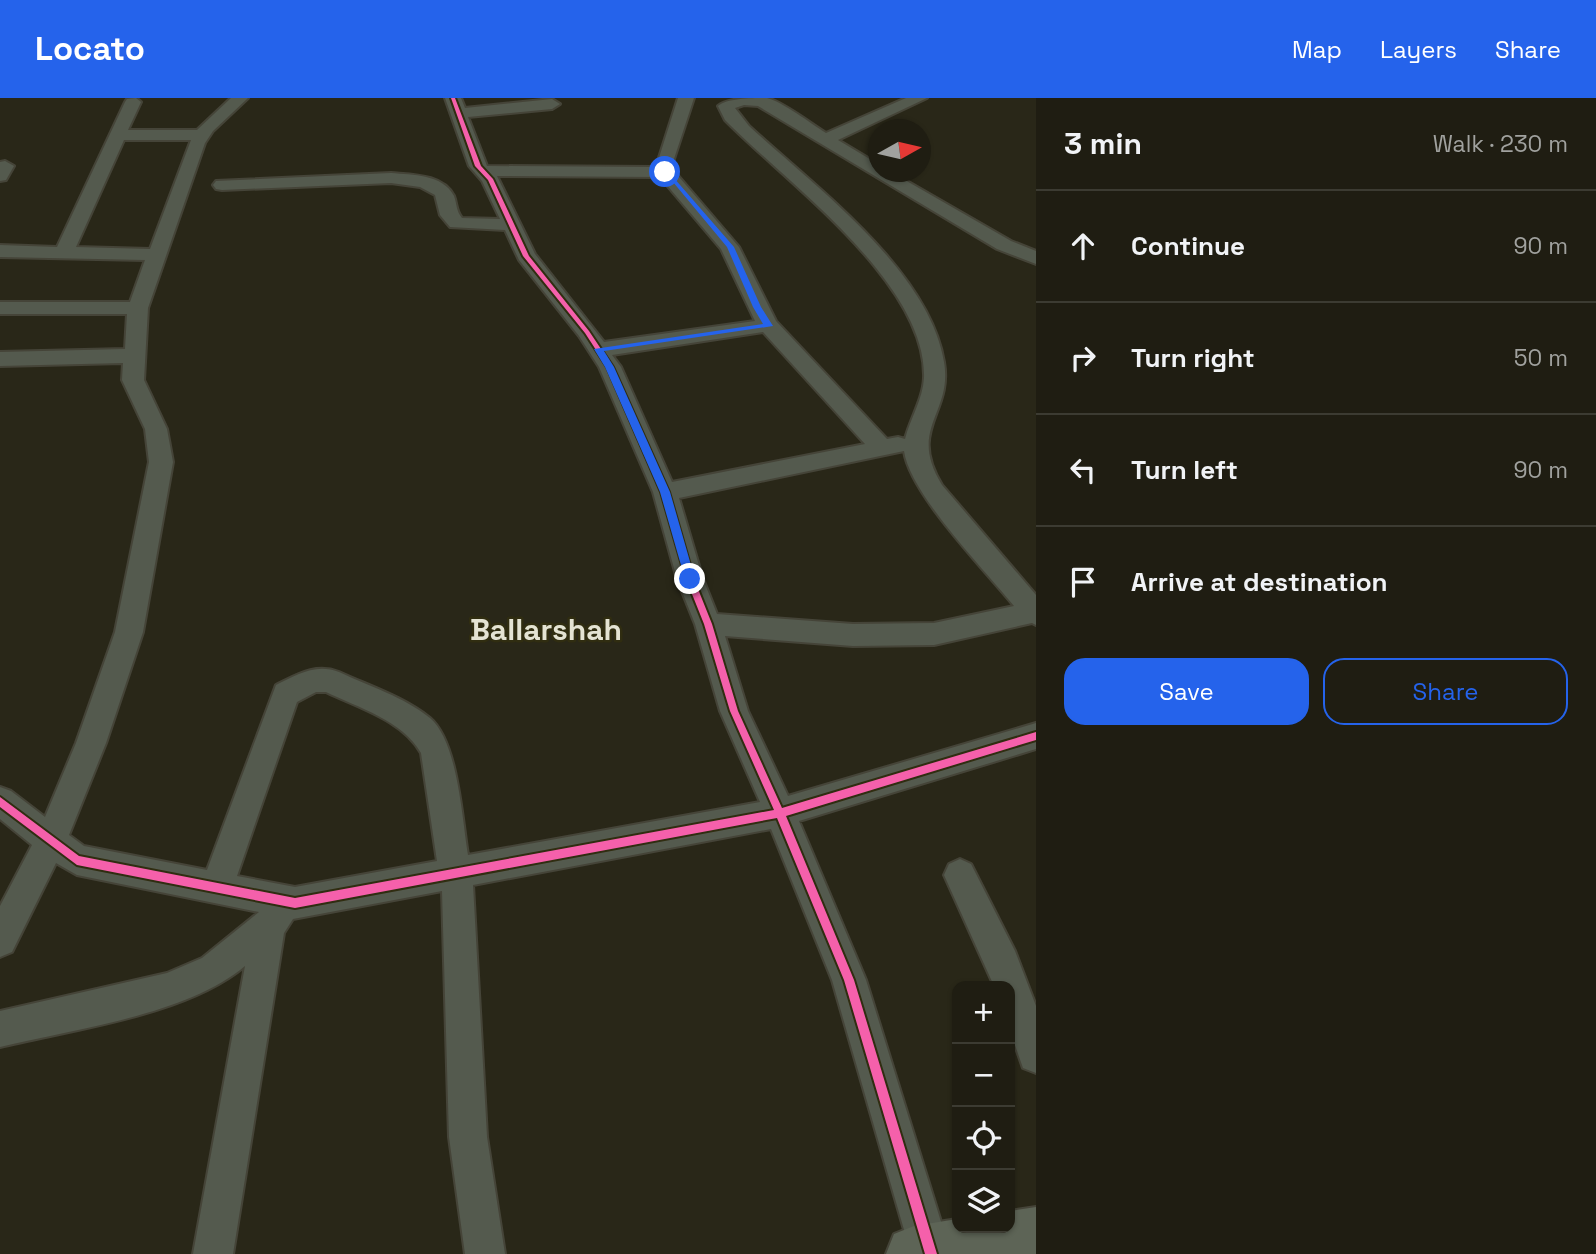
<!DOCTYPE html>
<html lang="en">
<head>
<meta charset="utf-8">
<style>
	:root { --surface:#1f1d12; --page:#27261b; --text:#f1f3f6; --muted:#a1a29f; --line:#3c3b32; --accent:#2563eb }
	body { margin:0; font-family:"Space Grotesk",sans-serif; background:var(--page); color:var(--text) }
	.controls { position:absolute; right:21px; bottom:21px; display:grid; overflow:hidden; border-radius:14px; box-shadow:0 2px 5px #0004 }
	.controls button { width:63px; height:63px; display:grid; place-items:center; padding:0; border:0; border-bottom:2px solid var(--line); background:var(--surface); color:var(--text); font:35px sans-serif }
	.compass { position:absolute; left:868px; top:21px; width:63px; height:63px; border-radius:50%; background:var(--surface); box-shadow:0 2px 5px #0004; rotate:82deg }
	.stop { position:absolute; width:21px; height:21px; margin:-16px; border:5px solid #2563eb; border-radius:50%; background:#fff }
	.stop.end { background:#2563eb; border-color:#fff; box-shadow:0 2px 7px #0008 }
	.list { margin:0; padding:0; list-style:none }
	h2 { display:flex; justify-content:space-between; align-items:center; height:91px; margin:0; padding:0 28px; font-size:30px }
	h2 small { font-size:23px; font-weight:400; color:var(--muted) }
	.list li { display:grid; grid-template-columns:46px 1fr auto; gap:21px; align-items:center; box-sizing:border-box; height:112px; padding:0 28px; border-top:2px solid var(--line) }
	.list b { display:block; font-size:26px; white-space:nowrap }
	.list em { font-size:23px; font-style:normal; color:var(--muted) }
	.actions { display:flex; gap:14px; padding:21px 28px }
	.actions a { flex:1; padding:16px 0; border:2px solid var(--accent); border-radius:21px; text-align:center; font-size:24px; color:var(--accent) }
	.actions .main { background:var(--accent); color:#fff }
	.icon { flex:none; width:38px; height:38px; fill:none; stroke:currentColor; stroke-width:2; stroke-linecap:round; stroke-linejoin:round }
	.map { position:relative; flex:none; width:1036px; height:1156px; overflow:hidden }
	header { display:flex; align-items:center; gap:42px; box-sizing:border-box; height:98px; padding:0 35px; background:var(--accent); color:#fff }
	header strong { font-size:33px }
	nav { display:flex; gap:38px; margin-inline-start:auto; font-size:24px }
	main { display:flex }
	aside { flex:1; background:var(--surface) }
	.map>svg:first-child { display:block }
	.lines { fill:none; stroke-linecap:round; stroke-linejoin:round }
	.minor-casing { stroke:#454438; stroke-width:4 }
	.secondary-casing { stroke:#454438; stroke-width:4 }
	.minor { fill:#545a4e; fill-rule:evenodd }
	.secondary { fill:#5d6456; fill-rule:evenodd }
	.cycleway-casing { stroke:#302d11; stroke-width:4 }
	.cycleway { fill:#f560ab; fill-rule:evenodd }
	.route { fill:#2563eb }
	.labels { text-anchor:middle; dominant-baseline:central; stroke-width:5; stroke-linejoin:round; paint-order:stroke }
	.district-label { font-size:30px; font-weight:bold; fill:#e4e3d3; stroke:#302d11 }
</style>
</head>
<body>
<header>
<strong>Locato</strong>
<nav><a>Map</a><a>Layers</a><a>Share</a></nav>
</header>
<main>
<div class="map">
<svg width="1036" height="1156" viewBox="0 0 1036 1156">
	<rect width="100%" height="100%" fill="#292718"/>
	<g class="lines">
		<defs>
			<path id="minor" d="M136 0 141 4 128 32H197L231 0H248L213 33 205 45 148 210 144 282 167 331 173 364 143 534 106 645 69 737 84 748 207 772 276 587C297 577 315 565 339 574 369 588 404 599 430 620 458 644 462 721 468 757L760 704 720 613 695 526 677 481 653 394 599 269 579 238 519 162 505 132 450 129 440 117 435 97 420 89 391 85 222 92 216 91 213 87 216 83 391 75C412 77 443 76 454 98 457 106 456 113 462 120L500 121 482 83 469 68 445 0H461L465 10 552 1 560 6 552 11 468 19 487 68 656 69 678 0H694L673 64 674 73 739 149 776 223 887 341 898 339 905 341C910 321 923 301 924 280 927 185 787 85 725 22L718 8C727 0 753 0 767 0 783 4 810 25 826 35L906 0H927L838 42 878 66V74H891L1011 143 1036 153V166L997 151 758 8 744 7 735 10 749 28C814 88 929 172 944 264 953 316 907 330 942 387L1036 497V527L1032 525 934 547 853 548 725 538 748 613 788 698 1036 625V651L799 723 866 882 951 1156H911L832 882 771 731 473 787 487 1039 505 1156H465L449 1039 442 793 293 821 284 835 233 1156H193L245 868C187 917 74 931 0 949V913L167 875 202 860 259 814 77 777 56 765 12 854 0 859V808L32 747 0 721V689L11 693 45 719 76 645 115 534 149 364 145 331 122 282 123 265 0 268V254L125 251 127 216H0V204H130L145 162 0 159V147L57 149 125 4 127 1ZM124 42H191L150 151 76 149ZM497 78 660 79 721 151 755 223 604 244 535 156ZM763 234 865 346 672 384 621 269 612 257ZM904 353C910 396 985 472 1014 508L934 525 853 526 717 516 703 481 679 400ZM316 594H326C359 610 402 622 421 655L437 763 295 789 237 778 297 604Z
				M5 63 14 68 6 82 0 83V64Z
				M960 761 971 766 1015 853 1036 908V975L1023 970 1010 933V888H994L944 777 949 766Z"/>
			<path id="secondary" d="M1036 1109V1156H886L894 1136 914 1128 957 1121V1130H1010V1113Z"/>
		</defs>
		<use href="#minor" class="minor-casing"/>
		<use href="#secondary" class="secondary-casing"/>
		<use href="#minor" class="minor"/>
		<use href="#secondary" class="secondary"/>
		<defs>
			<path id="cycleway" d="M451 0H455L481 68 493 81 529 158 589 233 613 269 669 394 694 481 712 526 738 613 782 710 1036 634V642L786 718 854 882 937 1156H925L844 882 777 720 295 810 77 767 0 709V699L79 758 295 800 774 712 730 613 704 526 686 481 661 394 607 269 585 235 523 158 488 82 475 68Z"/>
		</defs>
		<use href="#cycleway" class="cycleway-casing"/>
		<use href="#cycleway" class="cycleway"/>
	</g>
	<path class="route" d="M663 72H667L734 149 761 209 773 228 604 253 614 269 670 394 695 481 690 485 685 481 660 394 605 269 594 251 763 226 753 209 727 149Z"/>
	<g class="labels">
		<g class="district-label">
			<text x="546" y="531">Ballarshah</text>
		</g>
	</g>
</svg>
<div class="controls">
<button>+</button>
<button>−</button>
<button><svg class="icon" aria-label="locate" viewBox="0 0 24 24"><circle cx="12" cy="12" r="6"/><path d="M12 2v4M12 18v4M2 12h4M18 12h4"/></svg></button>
<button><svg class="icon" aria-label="layers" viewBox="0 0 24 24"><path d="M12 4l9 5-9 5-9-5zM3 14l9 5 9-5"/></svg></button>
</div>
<svg class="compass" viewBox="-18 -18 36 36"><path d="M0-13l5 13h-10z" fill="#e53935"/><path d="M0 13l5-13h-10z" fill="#a1a29f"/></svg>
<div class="stop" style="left:665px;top:74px"></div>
<div class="stop end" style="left:690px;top:481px"></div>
</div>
<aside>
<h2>3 min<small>Walk · 230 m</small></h2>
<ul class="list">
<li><svg class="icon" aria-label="ahead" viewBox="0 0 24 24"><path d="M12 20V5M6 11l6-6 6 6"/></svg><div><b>Continue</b></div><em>90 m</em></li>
<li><svg class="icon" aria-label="right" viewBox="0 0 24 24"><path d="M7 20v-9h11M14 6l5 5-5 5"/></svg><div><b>Turn right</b></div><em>50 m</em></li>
<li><svg class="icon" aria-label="left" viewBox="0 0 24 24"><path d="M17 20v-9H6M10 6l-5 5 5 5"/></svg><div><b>Turn left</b></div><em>90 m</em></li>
<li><svg class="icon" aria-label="arrive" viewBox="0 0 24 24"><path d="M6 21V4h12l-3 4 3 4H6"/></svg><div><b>Arrive at destination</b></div></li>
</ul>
<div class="actions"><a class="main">Save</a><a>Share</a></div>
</aside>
</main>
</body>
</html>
